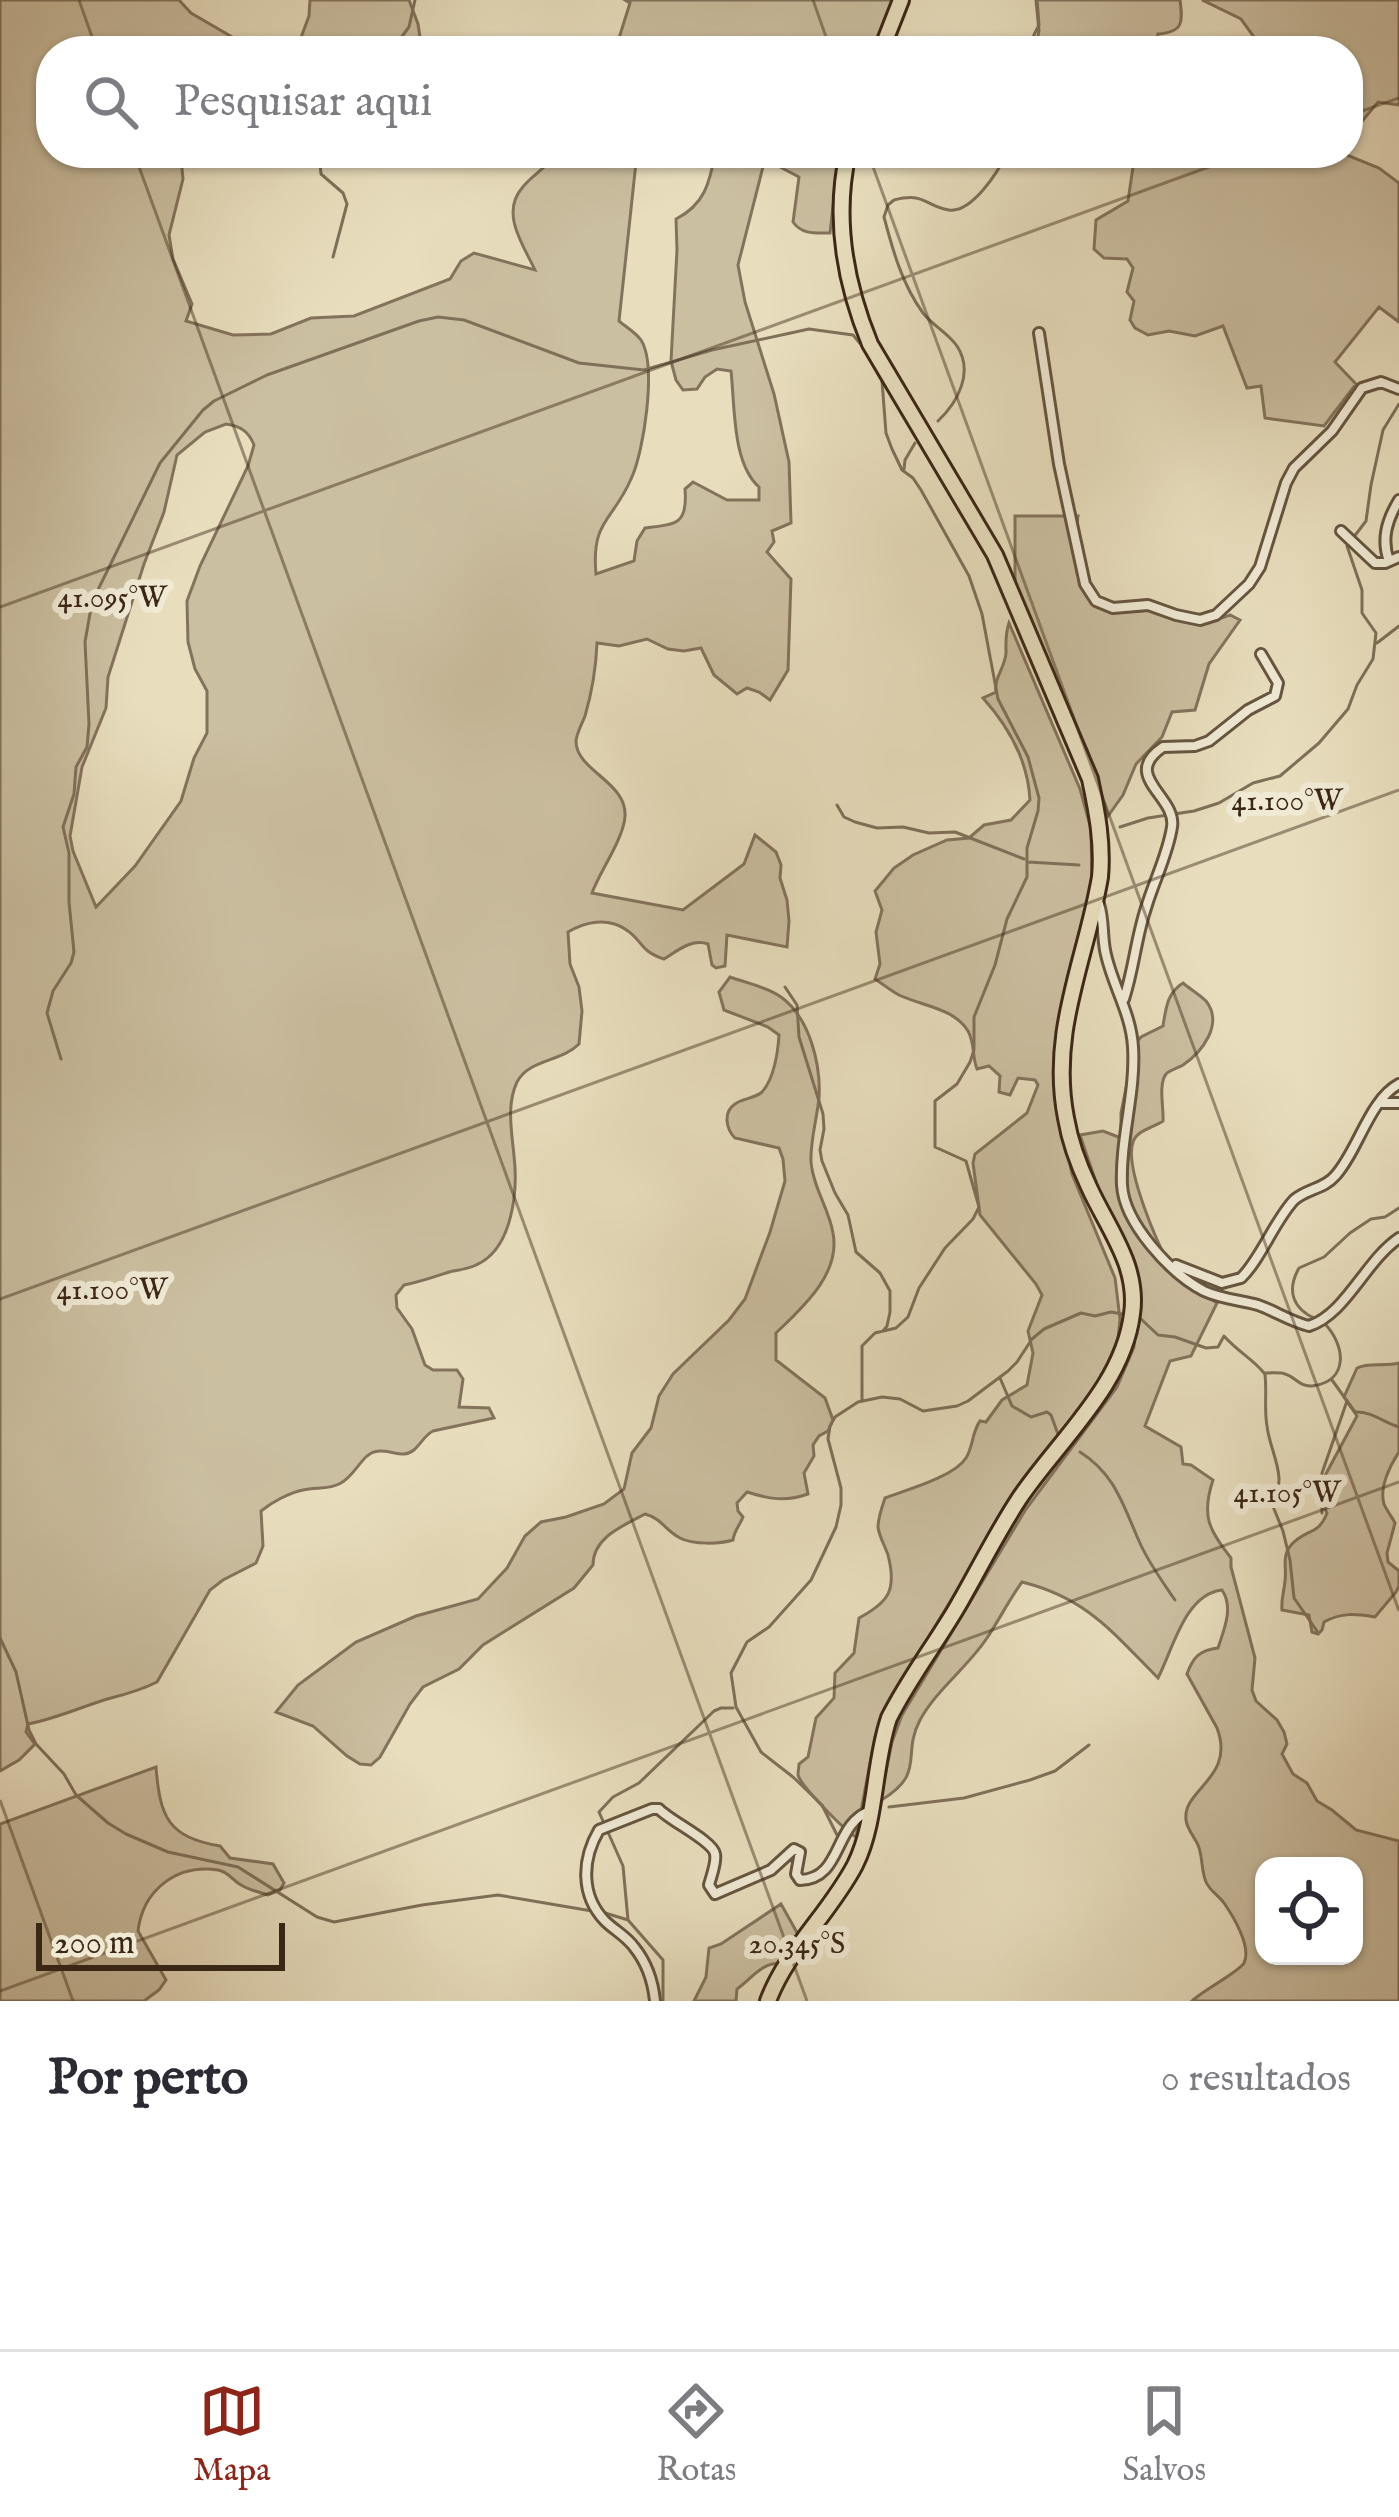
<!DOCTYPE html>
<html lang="pt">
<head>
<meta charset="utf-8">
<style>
	:root { --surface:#fff; --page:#f7f7f7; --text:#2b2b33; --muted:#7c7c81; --line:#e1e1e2; --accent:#8f2418 }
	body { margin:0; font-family:"IM FELL English",serif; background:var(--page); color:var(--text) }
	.controls { position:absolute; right:36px; bottom:36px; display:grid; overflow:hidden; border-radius:24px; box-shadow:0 3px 9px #0004 }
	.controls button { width:108px; height:108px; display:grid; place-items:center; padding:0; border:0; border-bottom:3px solid var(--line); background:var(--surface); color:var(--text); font:60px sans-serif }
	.scale { position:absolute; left:36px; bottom:30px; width:249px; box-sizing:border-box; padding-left:12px; border:6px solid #3b2716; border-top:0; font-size:33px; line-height:42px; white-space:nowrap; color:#3b2716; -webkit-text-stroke:9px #f0ead5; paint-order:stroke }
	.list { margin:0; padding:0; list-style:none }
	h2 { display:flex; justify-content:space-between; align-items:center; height:156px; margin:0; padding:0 48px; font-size:51px }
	h2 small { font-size:39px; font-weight:400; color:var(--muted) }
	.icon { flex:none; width:66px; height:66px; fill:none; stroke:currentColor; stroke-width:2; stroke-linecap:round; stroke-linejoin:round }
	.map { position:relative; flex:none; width:1399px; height:2001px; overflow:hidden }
	.search { position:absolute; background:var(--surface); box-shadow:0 3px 9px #0004; left:36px; right:36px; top:36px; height:132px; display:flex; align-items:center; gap:30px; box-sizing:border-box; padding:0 42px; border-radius:48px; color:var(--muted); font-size:45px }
	.sheet { height:348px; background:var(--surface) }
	nav { display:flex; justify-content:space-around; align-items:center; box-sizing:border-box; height:168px; border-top:3px solid var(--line); background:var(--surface); font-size:33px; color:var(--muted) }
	nav a { display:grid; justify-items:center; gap:6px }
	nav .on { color:var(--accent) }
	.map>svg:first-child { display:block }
	.green { fill:#cbbfa1; stroke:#83735c; stroke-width:3; fill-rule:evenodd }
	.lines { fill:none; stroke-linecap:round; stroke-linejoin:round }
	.stream { stroke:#7f7059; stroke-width:3 }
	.street-casing { stroke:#665540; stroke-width:14 }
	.highway-casing { stroke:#3b2716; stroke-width:20 }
	.street { stroke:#f0ead5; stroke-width:8 }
	.highway { stroke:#e8debe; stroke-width:14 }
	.ticks { fill:none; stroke:#3b2716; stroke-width:3; stroke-opacity:0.45 }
	.ticks-label { font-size:30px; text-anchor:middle; fill:#3b2716; stroke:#f0ead5; stroke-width:12; stroke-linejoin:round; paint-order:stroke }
</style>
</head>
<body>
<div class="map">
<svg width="1399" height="2001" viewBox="0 0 1399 2001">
	<rect width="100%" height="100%" fill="#e8debe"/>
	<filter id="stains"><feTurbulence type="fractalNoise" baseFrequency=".00167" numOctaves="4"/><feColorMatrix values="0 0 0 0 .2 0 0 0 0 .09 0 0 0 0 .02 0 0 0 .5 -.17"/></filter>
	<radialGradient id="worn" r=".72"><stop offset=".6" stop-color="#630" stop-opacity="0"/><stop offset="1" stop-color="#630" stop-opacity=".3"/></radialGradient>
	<path class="green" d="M0 0H179L191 13 239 41 237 51H51V153H184L181 159 183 179 169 235 173 259 192 304 186 321 233 335 271 334 311 318 354 316 450 279 461 261 474 253 535 270C524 246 500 214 522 188 532 175 547 168 556 153H637L619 321C626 327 636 333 641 340 657 365 644 452 631 479 613 521 591 520 596 574L634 561 637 541 645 528C676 524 688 525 685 489L693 482 727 500H759V487C732 463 735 406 731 371L717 369 705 377 697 389 683 390 676 380 671 361 677 250 676 219C704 205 710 183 715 153H839L830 233C816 233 802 235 793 222L799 177 765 159 738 265 745 302 774 394 789 462 791 523 772 531 774 542 767 552 791 579 788 670 770 700 759 692 747 688 737 694 714 675 701 648 684 651 668 649 647 639 619 646 597 643C596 668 592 692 585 716 582 724 576 734 576 742 577 771 627 782 625 816 624 838 600 871 592 893L683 910 744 864 755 835 776 852 781 865 780 878 787 900 789 921 787 947 727 935 725 966 716 968 712 965 708 944C692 938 677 951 664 959 639 951 643 940 625 929 607 917 585 922 568 932L570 964 579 987 582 1011 579 1044C561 1062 529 1059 517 1082 506 1105 512 1133 514 1156 518 1190 513 1249 476 1265 468 1269 458 1270 449 1272 434 1277 420 1282 404 1285L396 1295 397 1308 412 1329 425 1365 433 1370H457L463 1379 459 1407 489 1408 494 1418 433 1431C421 1437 418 1453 404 1454 391 1454 379 1446 367 1456 358 1464 352 1477 341 1483 329 1490 316 1487 303 1490 289 1493 272 1502 261 1511L263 1546 256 1563 223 1580 210 1590 157 1682C141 1690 127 1694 111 1698 83 1706 58 1718 28 1724L26 1732 35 1744 19 1760 0 1771ZM226 424C241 426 249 432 254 445L248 466 200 566 187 601 188 642 195 669 207 691V733L194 758 181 801 135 866 96 907 73 851 70 836 82 767 106 708 108 677 144 564 164 512 177 455 205 432Z
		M310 0H409L418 24 422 51H296L309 16Z
		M625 0H895L876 51H682L662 39 658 51H615L630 3Z
		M1036 0H1180C1183 23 1183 32 1158 34L1154 51H1035L1039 31Z
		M1202 0H1399V105L1378 102 1348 138V51H1264L1241 19Z
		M1126 153H1342L1379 168 1399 183V322L1379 307 1335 362 1356 384 1324 426 1265 418 1261 386 1247 388 1223 326 1195 336 1169 331 1148 335 1135 328 1130 320 1134 301 1127 292 1133 268 1127 259 1104 258 1094 249 1096 220 1128 201 1133 167Z
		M1015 516H1078C1075 534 1079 547 1083 564 1090 591 1104 612 1136 611 1154 611 1136 608 1155 610 1182 615 1203 627 1230 615L1240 620 1209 664 1195 710 1172 712 1162 737 1136 764 1123 795 1108 816 1087 750 1067 714 1015 593Z
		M1009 623 1080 789 1091 829 1092 884 1067 979 1057 1031 1055 1066 1057 1103 1072 1174 1115 1278 1120 1319 1118 1339 1103 1377 1020 1487 886 1707 875 1737 856 1837C844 1830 801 1786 798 1775 798 1771 799 1767 799 1764L808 1757 816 1718 834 1698 835 1673 854 1653 859 1618C889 1602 897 1590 888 1555 885 1546 879 1536 878 1527 878 1518 882 1507 885 1498 906 1490 954 1477 966 1458 973 1447 972 1432 980 1421L986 1422 1002 1400 1027 1385 1033 1353 1028 1331 1042 1295 1036 1284 980 1215 973 1163 975 1154 1027 1113 1038 1085 1035 1080 1018 1078 1010 1095 999 1092 1000 1076 989 1066 977 1069C972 1057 975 1043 968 1031 954 1008 922 1006 899 995 891 991 883 984 875 979L880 964 876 932 882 910 875 891 894 868 913 855 947 840 969 838 984 825 1011 820 1030 800C1028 761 1009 727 983 698L996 692C994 677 1005 668 1006 653 1006 641 1005 635 1009 623Z
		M730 977C746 983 768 987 781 997 810 1018 821 1065 819 1098 817 1119 810 1141 811 1162 813 1187 829 1209 833 1233 841 1274 802 1308 776 1333V1360L825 1398 833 1420 828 1431 819 1436 813 1445 814 1456 804 1473 808 1494C785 1502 769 1499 747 1492L737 1503 738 1511 743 1517C740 1525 734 1531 733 1540 720 1544 693 1545 680 1538 666 1531 661 1518 645 1514 623 1526 593 1537 593 1565L574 1588 483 1645 459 1669 423 1687 410 1704 380 1757 371 1765 360 1764 347 1756 313 1726 276 1712 298 1685 356 1642 416 1616 478 1599 507 1568 525 1536 541 1522 566 1517 604 1504 624 1489 632 1453 651 1428 659 1396 673 1374 729 1320 745 1299 770 1232 785 1181 783 1159 779 1148 735 1138C727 1130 722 1113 735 1104 743 1098 754 1099 762 1092 774 1079 778 1052 779 1035L768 1027 724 1010 719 992Z
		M1183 983C1190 989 1200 995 1206 1001 1224 1024 1202 1052 1183 1065 1178 1068 1170 1070 1166 1074 1158 1085 1164 1108 1163 1121 1153 1128 1137 1130 1133 1142 1124 1167 1158 1246 1172 1269 1181 1284 1202 1294 1217 1303L1191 1356 1170 1361 1145 1426 1181 1447 1183 1464 1191 1465 1213 1480C1201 1516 1209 1530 1231 1558V1567L1255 1658 1252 1690 1256 1701 1277 1720 1284 1732 1287 1744 1282 1754 1293 1774 1307 1783 1317 1801 1332 1810 1356 1830 1399 1841V2001H1192C1203 1990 1239 1972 1244 1963 1252 1947 1233 1916 1224 1903 1218 1895 1210 1891 1206 1882 1201 1870 1203 1857 1198 1845 1195 1838 1187 1829 1186 1820 1182 1789 1236 1778 1217 1728L1187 1674C1193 1657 1200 1650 1218 1648 1224 1629 1234 1608 1222 1590 1185 1594 1173 1649 1158 1678 1113 1633 1087 1598 1022 1582 1009 1600 999 1620 987 1638 967 1668 937 1689 920 1720 901 1756 927 1773 880 1801L892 1742 902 1715 1026 1509 1117 1387 1134 1347 1137 1303 1080 1135 1103 1131 1121 1138V1113L1135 1044 1141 1037 1163 1026C1166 1008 1167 993 1183 983ZM1264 1866H1354V1956H1264Z
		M1399 1363V1452C1390 1465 1379 1488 1384 1504 1387 1511 1392 1517 1395 1523L1387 1553 1388 1562 1399 1571V1586L1396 1592 1375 1617C1356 1614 1342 1612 1324 1622L1322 1630 1318 1634 1312 1632 1309 1615 1282 1610C1281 1599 1284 1592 1285 1581 1287 1567 1281 1556 1292 1544 1306 1529 1319 1535 1327 1513L1319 1497 1320 1485 1357 1416 1344 1397 1357 1368C1369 1362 1385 1367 1399 1363Z
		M156 1767C160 1816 167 1837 220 1846L230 1858 273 1864 284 1883 280 1890 268 1895C259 1892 249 1890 241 1885 232 1880 229 1872 218 1870 176 1864 143 1890 138 1931L166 1980 159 1990 144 2001H0V1824Z
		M781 1904 800 1938 782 1964C764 1960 751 1979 737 1989L736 2001H694L706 1977 709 1948 721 1944Z"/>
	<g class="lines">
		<path class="stream" d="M391 51 409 27 415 0
			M1026 51 1039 25 1037 0
			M319 153 321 174 343 193 347 204 333 257
			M938 421C958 402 974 372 957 346 948 333 933 326 923 313 902 284 893 251 884 217L888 205 894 200C926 192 924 206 949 210 972 213 998 172 1007 153
			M904 469 905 460 915 443
			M1377 643 1399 626
			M837 805 844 817 855 822 877 828 903 827 929 833 955 832 1024 859
			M1120 827 1148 818 1194 811 1219 803 1253 783 1280 776 1319 743 1348 709 1357 685 1373 659 1376 633 1362 613V590L1347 546 1366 521 1371 485 1383 430 1399 404
			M1028 862 1079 865
			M785 987 797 1005 799 1037 823 1114 824 1129 820 1150 822 1161 835 1193 848 1215 856 1252 880 1273 890 1291V1312L887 1326 883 1331
			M61 1059 47 1013 53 991 71 963 74 952 69 902V853L63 827 74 794 76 767 87 747 89 724 85 642 92 602 160 463 203 410 214 401 267 375 419 321 438 317 464 320 579 363 644 370 712 350 809 329 853 335 863 347 882 381 886 433 892 449 902 470 913 478 921 490 969 576 982 614 998 699 1028 757 1039 798 1038 811 1027 848V877L1007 919 995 965 974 1017V1050L970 1062 957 1084 935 1101V1147L966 1161 979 1207 973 1219 945 1248 919 1288 908 1317 896 1328 875 1333 862 1346V1401
			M1141 1319 1158 1335 1175 1337 1206 1348 1218 1347 1224 1336C1237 1351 1254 1360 1264 1373 1268 1373 1281 1372 1285 1374 1296 1377 1299 1387 1312 1386 1350 1381 1345 1345 1325 1324
			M1316 1319C1293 1309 1286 1291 1299 1268L1324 1257 1350 1233 1371 1219 1385 1217 1399 1208
			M1265 1375C1267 1392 1264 1409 1267 1426 1270 1453 1289 1477 1272 1504L1283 1531 1290 1560 1294 1598 1317 1631
			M1000 1378 1012 1406 1031 1417 1047 1412 1051 1415 1059 1437
			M1332 1380 1355 1412C1371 1411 1383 1422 1399 1427
			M1080 1452C1115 1474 1123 1505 1139 1541 1148 1562 1162 1581 1175 1600
			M1322 1513V1473L1347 1401
			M0 1638 16 1672 29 1730 36 1744 64 1774 76 1795 108 1823 126 1834 168 1852 238 1867 317 1917 334 1922 422 1905 498 1895 592 1911
			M889 1807 964 1798 1030 1780 1055 1771 1089 1745
			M849 1822 859 1810
			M841 1836 838 1837 822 1805 793 1777 761 1752 736 1707 731 1673 747 1642 769 1627 811 1580 836 1527 841 1505V1488L828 1439 830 1426 835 1417 858 1402 882 1397 900 1399 923 1411 957 1406 968 1401 1008 1371 1017 1362 1032 1339 1044 1329 1081 1313 1095 1316 1111 1312 1122 1314
			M602 1912 628 1920
			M663 2001V1960L628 1920 623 1866 599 1812 613 1797 639 1783 714 1711 721 1708H733"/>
		<defs>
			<path id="street" d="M1039 333 1059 464 1085 584 1096 601 1113 608 1148 605 1176 615 1200 620 1216 615 1249 584 1260 567 1286 483 1294 468 1332 431 1362 388 1381 382 1399 389
				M1341 531 1375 563H1385L1399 557
				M1389 561C1381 539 1387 520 1399 500
				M1099 904C1104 920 1102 934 1105 950 1111 983 1131 1012 1133 1047 1136 1093 1120 1139 1122 1185 1124 1223 1171 1274 1204 1291 1221 1299 1240 1300 1258 1305 1275 1311 1291 1322 1309 1326 1346 1314 1366 1260 1399 1238
				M1124 999C1134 968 1136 938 1146 908 1154 881 1168 854 1172 827 1177 796 1120 776 1163 747L1195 746 1209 741 1248 710 1275 696 1278 683 1261 654
				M1381 1103H1399
				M1176 1265 1222 1283 1241 1278C1260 1260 1275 1220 1294 1200 1306 1189 1324 1189 1335 1176 1358 1151 1369 1100 1399 1084
				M655 2001C653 1981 647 1963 634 1947 626 1936 614 1930 605 1921 580 1895 582 1859 599 1830L652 1809H659C670 1821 713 1841 715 1854 717 1862 711 1877 709 1885L715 1894 771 1870 794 1849 800 1852 796 1874 800 1880C843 1879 833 1824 870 1811"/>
			<path id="highway" d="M881 51 901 0
				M768 2001C787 1950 830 1913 855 1865 877 1821 873 1765 889 1718 908 1680 934 1646 956 1609 977 1573 996 1534 1019 1499 1058 1441 1123 1386 1132 1314 1139 1266 1108 1229 1089 1187 1079 1166 1070 1142 1066 1118 1049 1031 1086 960 1100 877 1103 843 1097 812 1090 779L995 555 870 344C845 283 833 219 848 153"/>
		</defs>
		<use href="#street" class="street-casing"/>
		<use href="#highway" class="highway-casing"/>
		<use href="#street" class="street"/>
		<use href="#highway" class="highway"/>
	</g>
	<path class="ticks" d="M79 0 97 51M813 0 831 51M1348 116 1399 98M134 153 807 2001M868 153 1399 1611M0 607 1247 153M0 1299 1399 790M0 1800 73 2001M0 1991 1399 1482"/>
	<g class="ticks-label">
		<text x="112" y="607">41.095°W</text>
		<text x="1287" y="810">41.100°W</text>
		<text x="112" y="1299">41.100°W</text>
		<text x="1287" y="1502">41.105°W</text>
		<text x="797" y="1953">20.345°S</text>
	</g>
	<rect width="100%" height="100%" filter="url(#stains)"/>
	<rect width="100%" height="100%" fill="url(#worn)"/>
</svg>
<div class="controls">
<button><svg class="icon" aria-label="locate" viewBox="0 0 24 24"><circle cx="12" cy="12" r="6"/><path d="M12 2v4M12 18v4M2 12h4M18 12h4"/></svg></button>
</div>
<div class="scale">200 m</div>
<div class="search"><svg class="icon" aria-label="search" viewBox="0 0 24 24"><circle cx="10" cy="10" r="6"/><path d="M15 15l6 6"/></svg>Pesquisar aqui</div>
</div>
<section class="sheet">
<h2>Por perto<small>0 resultados</small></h2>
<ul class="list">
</ul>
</section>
<nav>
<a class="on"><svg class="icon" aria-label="map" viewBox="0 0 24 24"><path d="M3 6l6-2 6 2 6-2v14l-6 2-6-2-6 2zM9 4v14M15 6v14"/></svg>Mapa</a>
<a><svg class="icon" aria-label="directions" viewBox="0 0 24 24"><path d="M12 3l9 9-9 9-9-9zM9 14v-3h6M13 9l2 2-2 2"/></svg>Rotas</a>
<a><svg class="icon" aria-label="saved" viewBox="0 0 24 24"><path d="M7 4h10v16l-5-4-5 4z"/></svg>Salvos</a>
</nav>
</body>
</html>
